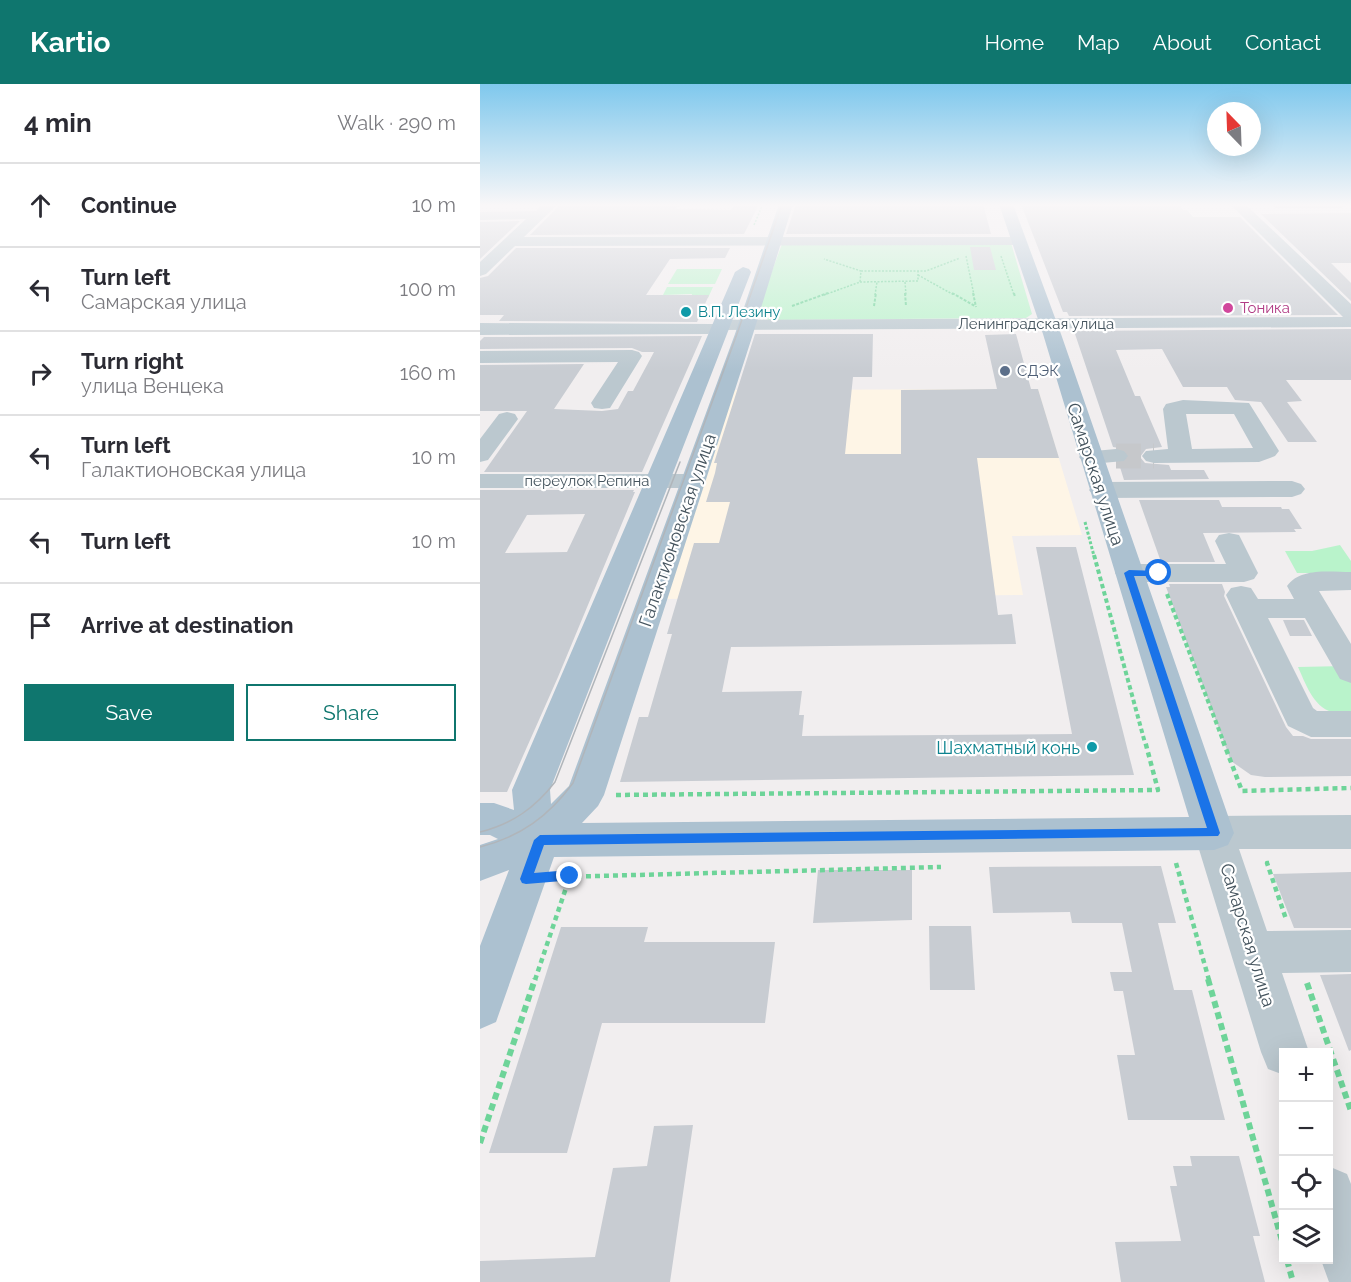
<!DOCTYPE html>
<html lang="en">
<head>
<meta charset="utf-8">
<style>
	:root { --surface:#fff; --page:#f7f7f7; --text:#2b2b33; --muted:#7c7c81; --line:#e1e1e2; --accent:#0f766e }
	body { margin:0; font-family:Raleway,sans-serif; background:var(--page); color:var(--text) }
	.controls { position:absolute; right:18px; bottom:18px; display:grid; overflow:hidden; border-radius:0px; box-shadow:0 6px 24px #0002 }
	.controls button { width:54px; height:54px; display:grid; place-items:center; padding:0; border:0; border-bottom:2px solid var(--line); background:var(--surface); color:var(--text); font:30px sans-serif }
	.compass { position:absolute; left:727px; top:18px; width:54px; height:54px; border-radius:50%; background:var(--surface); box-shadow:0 6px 24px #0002; rotate:337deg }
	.stop { position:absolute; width:18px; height:18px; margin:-14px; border:4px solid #1a73e8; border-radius:50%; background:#fff }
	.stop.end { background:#1a73e8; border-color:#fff; box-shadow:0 2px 6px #0008 }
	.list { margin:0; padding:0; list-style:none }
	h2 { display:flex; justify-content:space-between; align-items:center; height:78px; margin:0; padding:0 24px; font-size:26px }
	h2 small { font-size:20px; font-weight:400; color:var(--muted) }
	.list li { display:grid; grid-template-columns:39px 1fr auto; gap:18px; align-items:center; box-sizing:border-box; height:84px; padding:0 24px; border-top:2px solid var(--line) }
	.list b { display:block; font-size:22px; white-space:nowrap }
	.list p { margin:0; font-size:20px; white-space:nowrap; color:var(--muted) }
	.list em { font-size:20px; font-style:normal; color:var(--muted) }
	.actions { display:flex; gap:12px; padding:18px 24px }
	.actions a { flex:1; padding:14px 0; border:2px solid var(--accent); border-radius:0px; text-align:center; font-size:21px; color:var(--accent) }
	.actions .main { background:var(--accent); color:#fff }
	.icon { flex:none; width:33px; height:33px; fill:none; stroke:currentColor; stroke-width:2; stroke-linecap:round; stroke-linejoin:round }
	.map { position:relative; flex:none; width:871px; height:1198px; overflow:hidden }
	header { display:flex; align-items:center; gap:36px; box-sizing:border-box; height:84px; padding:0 30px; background:var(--accent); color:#fff }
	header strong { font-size:28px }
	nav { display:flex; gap:33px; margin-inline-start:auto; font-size:21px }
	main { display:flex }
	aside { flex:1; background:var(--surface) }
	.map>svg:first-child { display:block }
	.commercial { fill:#fef5e6 }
	.green { fill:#b9f3cb }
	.building { fill:#c8ccd2; fill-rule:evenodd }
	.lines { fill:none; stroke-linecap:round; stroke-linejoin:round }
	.minor-tunnel { stroke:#c6c8cb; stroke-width:25; stroke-dasharray:25 12; stroke-linecap:butt }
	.path-far5 { stroke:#6ed499; stroke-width:1.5; stroke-dasharray:2 1.5; stroke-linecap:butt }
	.path-far4 { stroke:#6ed499; stroke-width:2; stroke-dasharray:3 1.5; stroke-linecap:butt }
	.path-far3 { stroke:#6ed499; stroke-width:3; stroke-dasharray:3 2; stroke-linecap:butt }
	.path-far2 { stroke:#6ed499; stroke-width:4; stroke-dasharray:4.5 3; stroke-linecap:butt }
	.path-far1 { stroke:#6ed499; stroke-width:4.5; stroke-dasharray:5 4; stroke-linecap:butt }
	.path { stroke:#6ed499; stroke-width:6; stroke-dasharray:7 4.5; stroke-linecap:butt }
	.minor { fill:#bbc8cf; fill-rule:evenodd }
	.major { fill:#acc1d0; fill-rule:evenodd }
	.tram { stroke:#b0b5ba; stroke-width:1.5 }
	.route { fill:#1a73e8 }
	.hotel-dot { fill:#d1479c; stroke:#fff; stroke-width:2 }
	.culture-dot { fill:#0f9aa8; stroke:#fff; stroke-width:2 }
	.service-dot { fill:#5c6f8a; stroke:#fff; stroke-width:2 }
	.labels { text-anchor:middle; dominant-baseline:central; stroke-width:4.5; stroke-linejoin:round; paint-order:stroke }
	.far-hotel-label { font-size:15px; fill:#b23c85; stroke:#fff; text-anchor:start }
	.far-culture-label { font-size:15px; fill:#0d838f; stroke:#fff; text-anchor:start }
	.far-street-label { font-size:15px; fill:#45545e; stroke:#fff }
	.far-service-label { font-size:15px; fill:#4e5e75; stroke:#fff; text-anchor:start }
	.street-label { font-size:18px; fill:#45545e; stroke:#fff }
	.culture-label { font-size:18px; fill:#0d838f; stroke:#fff; text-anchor:end }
</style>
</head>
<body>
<header>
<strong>Kartio</strong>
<nav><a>Home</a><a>Map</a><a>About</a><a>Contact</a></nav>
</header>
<main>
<aside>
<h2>4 min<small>Walk · 290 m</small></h2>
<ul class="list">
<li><svg class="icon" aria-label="ahead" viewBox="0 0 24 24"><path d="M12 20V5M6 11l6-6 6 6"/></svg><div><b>Continue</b></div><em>10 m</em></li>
<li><svg class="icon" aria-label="left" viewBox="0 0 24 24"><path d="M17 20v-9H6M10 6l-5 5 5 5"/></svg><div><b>Turn left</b><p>Самарская улица</p></div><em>100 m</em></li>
<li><svg class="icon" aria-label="right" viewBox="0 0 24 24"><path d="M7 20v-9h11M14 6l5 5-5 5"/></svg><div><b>Turn right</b><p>улица Венцека</p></div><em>160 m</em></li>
<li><svg class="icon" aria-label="left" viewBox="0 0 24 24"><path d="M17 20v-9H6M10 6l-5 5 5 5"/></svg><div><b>Turn left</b><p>Галактионовская улица</p></div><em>10 m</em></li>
<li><svg class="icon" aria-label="left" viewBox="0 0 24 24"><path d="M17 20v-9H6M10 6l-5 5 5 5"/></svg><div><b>Turn left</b></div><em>10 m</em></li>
<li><svg class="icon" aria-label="arrive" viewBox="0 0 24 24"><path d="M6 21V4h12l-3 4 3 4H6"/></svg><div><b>Arrive at destination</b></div></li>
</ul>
<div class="actions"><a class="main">Save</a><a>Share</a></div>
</aside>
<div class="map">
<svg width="871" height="1198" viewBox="0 0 871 1198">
	<rect width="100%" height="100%" fill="#f1eeef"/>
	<path class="commercial" d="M558 305 602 451 532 452 543 511 185 515 252 306Z"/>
	<path class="green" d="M531 159 552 230 546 234 289 236 276 230 302 160Z
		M197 185H242L235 200H188Z
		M187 203H233L228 214H211L212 210 183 211Z
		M860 461 871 477V489H817L805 467H832Z
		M865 582 871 591V628C865 628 857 630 852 628 833 623 825 598 818 583Z"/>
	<path class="building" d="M88 120H200L196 125 251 126 254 120H279L264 150 50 151 79 122Z
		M316 120H503L511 150H306Z
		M541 120H699L703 126H707L713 133H760L858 231 589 232 587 228H583Z
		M871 129V179H851L871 199V217L781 130Z
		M40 137 0 175V138Z
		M490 163H510L516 186H494Z
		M36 164H250L245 174 190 175 166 211H229L217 238 19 237 24 231H0V194L8 192Z
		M871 245V296H806L822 317 807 318 837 358H808L781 318 755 316 747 303H703L682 265 636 266 655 312H660L682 363 666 365 660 373 665 379 689 381 691 386H724L729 395 644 396 639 380 646 378 650 372 645 365 633 363 594 247Z
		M275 250H393L392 293H373L365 370H421V306L517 305 505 251 536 250 551 305H558L579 374H497L518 531 532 530 536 560 251 563 242 608 322 607 319 631H324L322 652 592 650 556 463H596L654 691 140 698 159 633H168L192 550H187L214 459H239L250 418H226L235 389 237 379H234Z
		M222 252 162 388H4L47 327H0V281L104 280 74 325 122 327 138 325 148 307H153L174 268H162L152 264 0 265V257L4 253Z
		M0 406H154L153 408H155L78 593 27 708H0ZM105 430 87 468 25 469 47 431Z
		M659 416H739L742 423H801L802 425H809L822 445H814L816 448 723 449 735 478H681Z
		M689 500H742L745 508 744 512 806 643 813 652H823L831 655H871V692L785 693 771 691 751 677 686 503H690Z
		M803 536H824L832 552H810Z
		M681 782 696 839H678L694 906H712L745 1036H648L637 971H655L643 907H634L630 888H652L642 839H592L590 828 513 829 509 783Z
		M338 786H432V836L333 839Z
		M871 788V844H814L793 790Z
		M449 842H491L495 906H450Z
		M81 843H168L164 858H295L285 939H122L87 1069H9Z
		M871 890V966L869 967 840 891Z
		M213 1041 190 1198H0V1177L115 1173 133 1084 167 1082 174 1042Z
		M710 1072H759L780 1152H773L785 1198H641L635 1158 701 1157 690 1102H697L693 1082H712Z"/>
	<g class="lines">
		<path class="minor-tunnel" d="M636 372H674"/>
		<path class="path-far5" d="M274 141 283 120
			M486 172 494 211
			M521 172 534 211
			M381 187H446L480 174
			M438 191 474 211
			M380 198 438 197V187
			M425 198 426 211
			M344 211 380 198 381 187 344 175
			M395 211 397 198"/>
		<path class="path-far4" d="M425 209 426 222
			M472 209 495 222
			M493 209 496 223
			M534 209 535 213
			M312 222 348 209
			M394 222 396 209"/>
		<path class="path-far3" d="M605 438 614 472"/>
		<path class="path-far2" d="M614 471 665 659
			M687 510 744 659"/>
		<path class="path-far1" d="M743 657 762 707 871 704
			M136 711 678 706 665 657
			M696 779 729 896
			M789 779H787L806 835
			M79 793 461 783
			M55 896 90 792 95 785"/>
		<path class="path" d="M728 895 804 1164
			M827 899 871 1027
			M0 1059 55 895
			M807 1176 813 1198"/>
		<path class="minor" d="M63 120H78L44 153H539L546 157 539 161 35 162 6 190 0 192V178L46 135 0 136V128L56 127Z
			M750 120H765L871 220V243L236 246 228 250 0 251V239L233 240 241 236 863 233Z
			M789 120H868L861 124H796Z
			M152 266 159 268 162 272 130 324 122 325 114 324 111 319 138 278 0 279V267Z
			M703 316 769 319 799 367 795 372 779 378 674 379 666 377 662 372 666 367 688 365 683 325 686 320ZM706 330H754L773 364 712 365Z
			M27 328 35 330 38 335 8 376 0 378V355L19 330Z
			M636 365 644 367 648 372 644 377 611 380 603 378 599 373 603 368Z
			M0 390H214L223 392 226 397 223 402 214 404H0Z
			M812 397 821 400 825 405 821 410 812 413 622 414 613 411 609 406 613 401 622 398Z
			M749 449 759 451 778 489 774 495 764 498H649L639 495 635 489 639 483 649 480H746L735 457 739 451Z
			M871 488V506L839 507 871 560V599L860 595 825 534H788L833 624 837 627H871V653H831L808 642 746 511 751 504 761 502 771 504 778 515H814L807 502C820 483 851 488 871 488Z
			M871 731V765H759L787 847 871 846V888L802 889 829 968H804V991L788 985 781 968 714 749 720 737 734 732Z
			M848 1082 867 1090 871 1100V1198H849L841 1176H848Z"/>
		<path class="major" d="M299 120H313L273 250 124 711 118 722 102 739 709 733 563 250 519 120H533L581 250 754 749 748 761 734 766 74 773 16 938 0 945V862L29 786 0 797V761L18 755 10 751H0V719H14L34 726 32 706 255 188 263 183 269 185 271 188 70 706 71 720 89 702 255 250Z"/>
		<path class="tram" d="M0 748C32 740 55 724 75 698L200 378
			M0 763C40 753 69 732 93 699L257 250 302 120"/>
	</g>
	<linearGradient id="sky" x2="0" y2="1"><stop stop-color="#7fc8ed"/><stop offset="0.42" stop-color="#f9f7f8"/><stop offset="1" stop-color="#f9f7f8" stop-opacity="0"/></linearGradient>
	<rect width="871" height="288" fill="url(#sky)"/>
	<path class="route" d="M649 486 679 487 683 489 679 492H654L740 749 738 752 64 761 54 789 90 786 94 788V796L46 800 42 799 40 795 54 756 60 751 727 744 644 489Z"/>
	<circle class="hotel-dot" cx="748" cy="224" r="6"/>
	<g class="culture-dot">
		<circle cx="206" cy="228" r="6"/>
		<circle cx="612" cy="663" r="6"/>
	</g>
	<circle class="service-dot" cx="525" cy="287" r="6"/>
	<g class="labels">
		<g class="far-hotel-label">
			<text x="760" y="224">Тоника</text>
		</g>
		<g class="far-culture-label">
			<text x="218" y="228">В.П. Лезину</text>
		</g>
		<g class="far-street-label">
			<text x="556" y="240">Ленинградская улица</text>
			<text x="107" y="397">переулок Репина</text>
		</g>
		<g class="far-service-label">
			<text x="537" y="287">СДЭК</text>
		</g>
		<g class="street-label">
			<text transform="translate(616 390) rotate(72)">Самарская улица</text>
			<text transform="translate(197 446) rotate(-71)">Галактионовская улица</text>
			<text transform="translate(768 851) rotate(73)">Самарская улица</text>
		</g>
		<g class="culture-label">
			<text x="600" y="663">Шахматный конь</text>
		</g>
	</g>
</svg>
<div class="controls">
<button>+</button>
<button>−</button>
<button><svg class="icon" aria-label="locate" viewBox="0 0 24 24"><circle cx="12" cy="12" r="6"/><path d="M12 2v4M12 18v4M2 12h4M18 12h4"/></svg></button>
<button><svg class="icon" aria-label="layers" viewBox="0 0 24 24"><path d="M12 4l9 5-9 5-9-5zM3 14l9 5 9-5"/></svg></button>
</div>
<svg class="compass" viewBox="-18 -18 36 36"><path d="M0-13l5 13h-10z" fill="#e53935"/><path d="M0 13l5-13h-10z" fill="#7c7c81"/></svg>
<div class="stop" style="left:679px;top:489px"></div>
<div class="stop end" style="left:90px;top:792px"></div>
</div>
</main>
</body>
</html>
